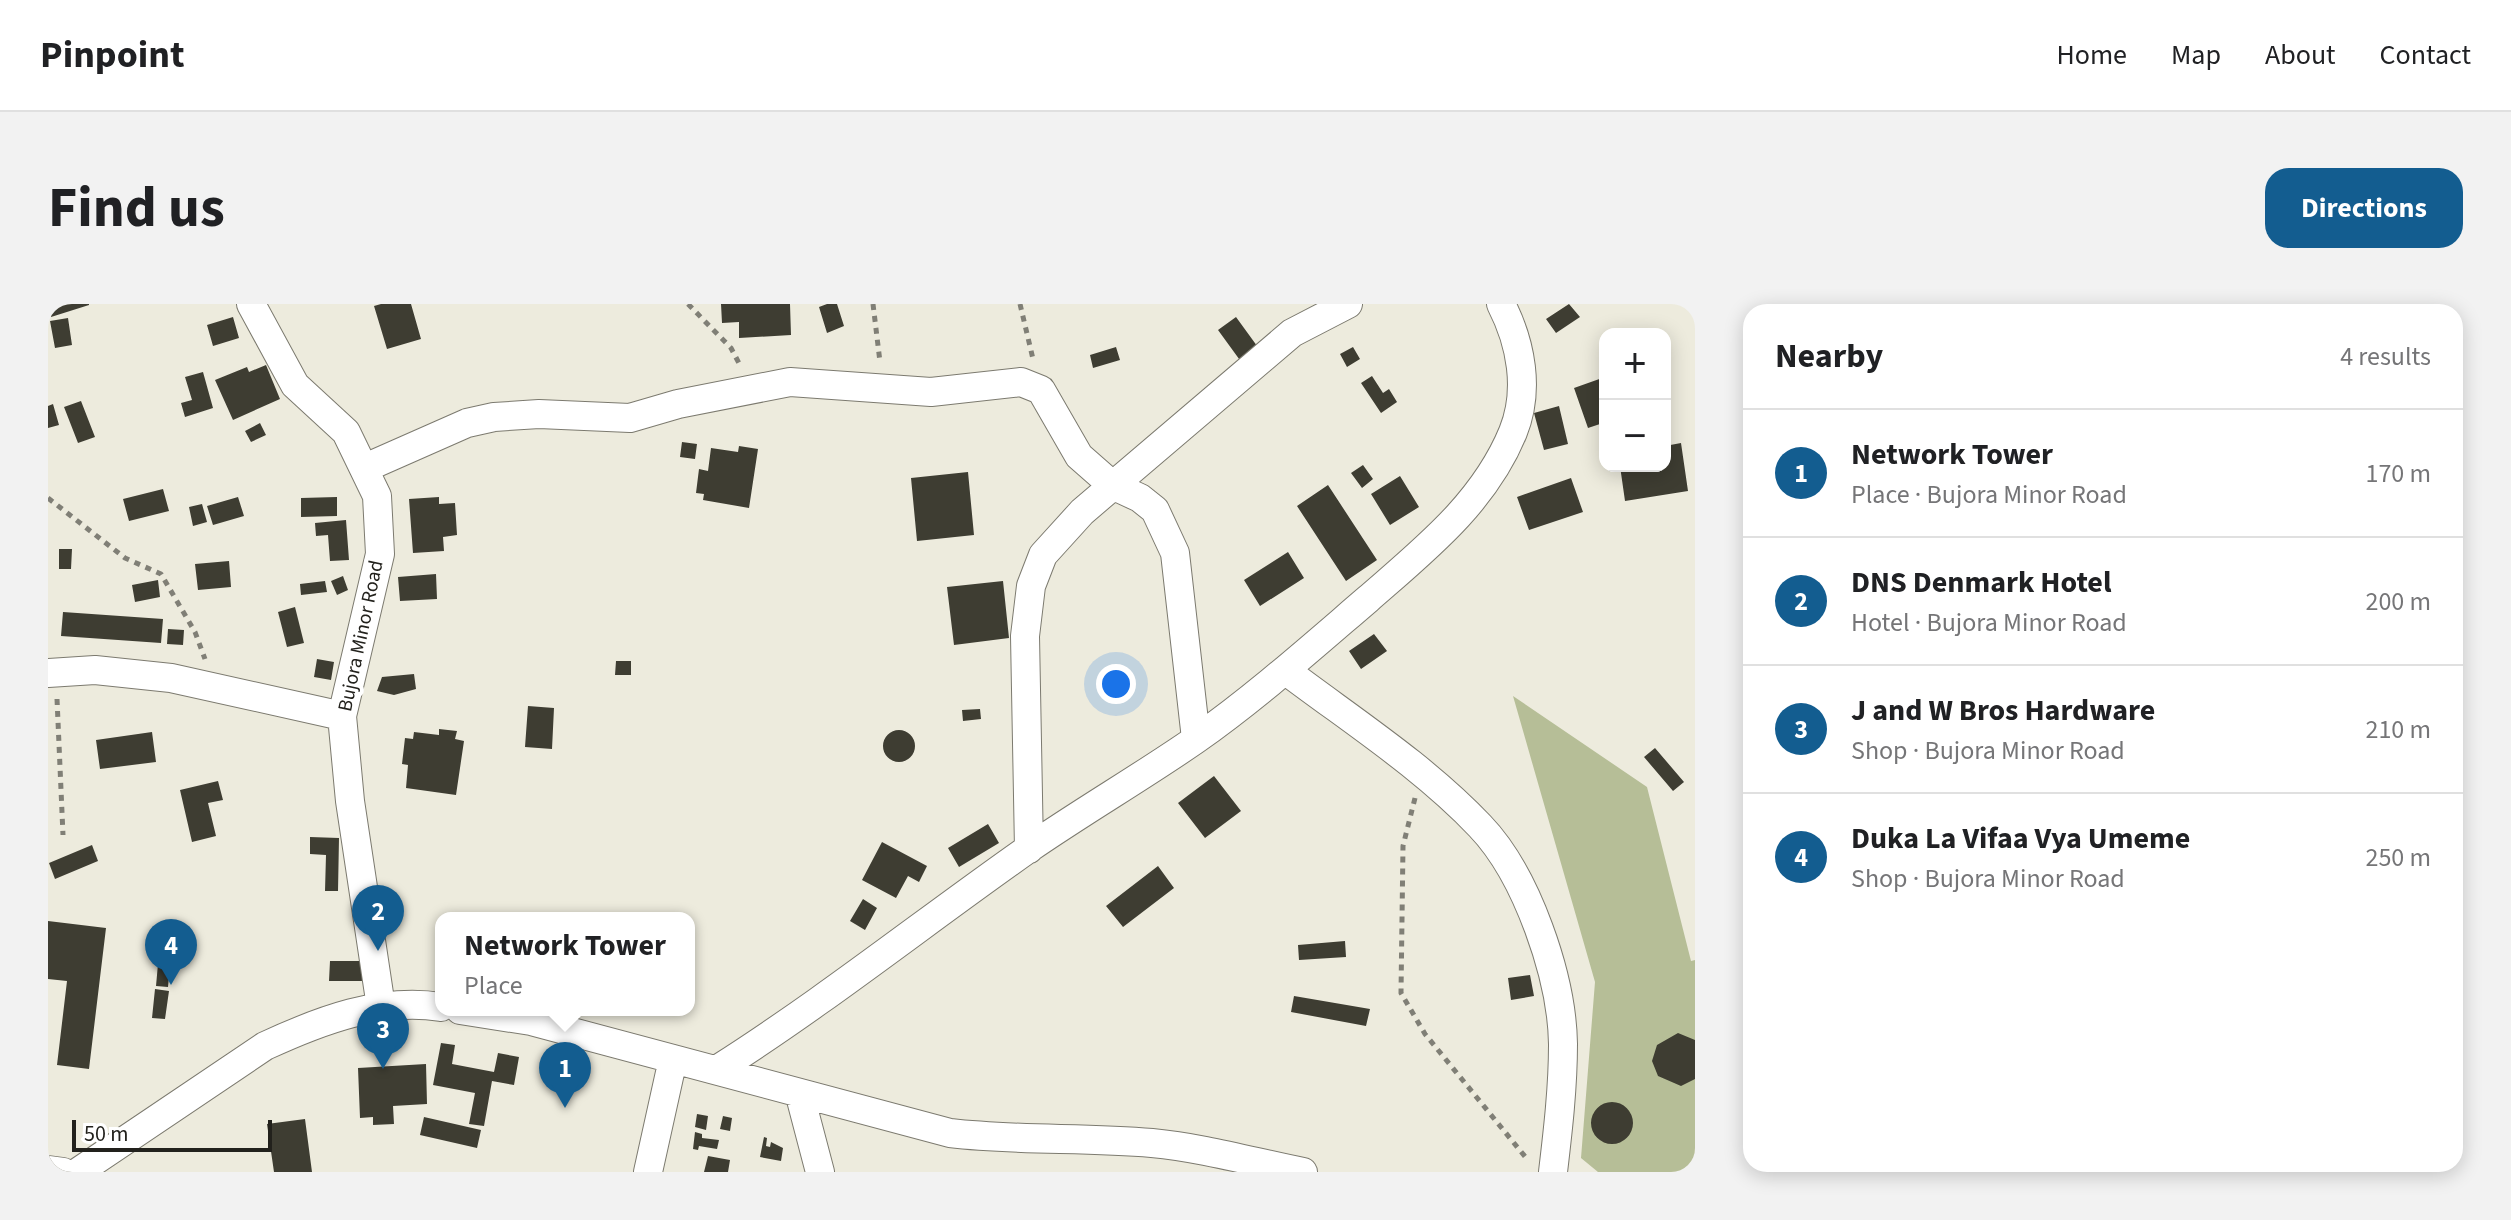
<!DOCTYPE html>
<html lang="en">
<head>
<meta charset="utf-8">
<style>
	:root { --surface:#fff; --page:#f2f2f2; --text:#202124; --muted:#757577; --line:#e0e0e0; --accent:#135d90 }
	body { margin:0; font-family:"Source Sans 3",sans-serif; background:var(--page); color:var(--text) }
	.controls { position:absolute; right:24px; top:24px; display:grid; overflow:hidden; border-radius:16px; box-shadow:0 4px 20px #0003 }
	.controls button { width:72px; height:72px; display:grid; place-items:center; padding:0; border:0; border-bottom:2px solid var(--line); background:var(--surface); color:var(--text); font:40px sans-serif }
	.scale { position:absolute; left:24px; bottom:20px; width:200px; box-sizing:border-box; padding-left:8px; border:4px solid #22211c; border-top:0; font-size:22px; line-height:28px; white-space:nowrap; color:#22211c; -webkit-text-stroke:6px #fff; paint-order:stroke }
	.you { position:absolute; left:1068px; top:380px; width:28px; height:28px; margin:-20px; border:6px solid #fff; border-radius:50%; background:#1a73e8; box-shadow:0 0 0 12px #1a73e833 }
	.badge { display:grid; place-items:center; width:52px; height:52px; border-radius:50%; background:var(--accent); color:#fff; font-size:26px; font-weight:700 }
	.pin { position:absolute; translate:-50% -66px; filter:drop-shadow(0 2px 4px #0008) }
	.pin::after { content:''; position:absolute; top:42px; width:28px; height:24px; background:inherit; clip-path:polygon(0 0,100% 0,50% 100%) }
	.popup { position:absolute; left:387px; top:608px; width:260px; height:104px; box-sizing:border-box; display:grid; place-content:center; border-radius:16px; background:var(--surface); filter:drop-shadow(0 2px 6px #0005); font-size:26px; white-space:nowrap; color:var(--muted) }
	.popup b { font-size:30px; color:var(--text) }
	.popup::after { content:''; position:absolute; left:50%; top:100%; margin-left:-16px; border:16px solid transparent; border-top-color:var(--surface) }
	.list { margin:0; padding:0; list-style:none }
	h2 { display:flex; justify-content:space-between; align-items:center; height:104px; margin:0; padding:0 32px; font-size:34px }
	h2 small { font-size:26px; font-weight:400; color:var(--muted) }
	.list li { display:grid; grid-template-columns:52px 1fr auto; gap:24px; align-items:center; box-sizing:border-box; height:128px; padding:0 32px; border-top:2px solid var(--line) }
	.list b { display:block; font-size:30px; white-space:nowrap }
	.list p { margin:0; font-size:26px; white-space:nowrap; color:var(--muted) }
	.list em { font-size:26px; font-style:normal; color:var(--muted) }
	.map { position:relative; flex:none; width:1647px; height:868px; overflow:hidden; border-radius:24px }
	header { display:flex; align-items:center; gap:48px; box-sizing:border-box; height:112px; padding:0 40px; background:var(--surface); border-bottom:2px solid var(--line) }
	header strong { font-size:38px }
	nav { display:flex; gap:44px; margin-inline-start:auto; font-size:28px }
	.intro { display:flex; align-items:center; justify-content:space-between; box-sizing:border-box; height:192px; padding:0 48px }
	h1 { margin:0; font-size:56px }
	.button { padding:20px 36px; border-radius:24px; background:var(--accent); color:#fff; font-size:28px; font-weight:700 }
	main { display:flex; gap:48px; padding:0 48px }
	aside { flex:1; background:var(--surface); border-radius:24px; box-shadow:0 4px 20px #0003 }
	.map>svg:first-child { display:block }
	.green { fill:#b6be97 }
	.building { fill:#3e3d32 }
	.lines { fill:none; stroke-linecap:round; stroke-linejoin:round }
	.minor-casing { stroke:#7c7a6f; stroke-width:30 }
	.path { stroke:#807f76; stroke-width:5; stroke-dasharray:6 6; stroke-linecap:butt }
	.minor { stroke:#fff; stroke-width:28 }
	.labels { text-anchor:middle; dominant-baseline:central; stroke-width:8; stroke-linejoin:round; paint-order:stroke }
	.street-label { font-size:20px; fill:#22211c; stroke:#fff }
</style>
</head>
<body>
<header>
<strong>Pinpoint</strong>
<nav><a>Home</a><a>Map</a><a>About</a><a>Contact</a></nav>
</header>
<div class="intro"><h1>Find us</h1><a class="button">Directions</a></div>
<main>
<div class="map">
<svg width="1647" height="868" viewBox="0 0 1647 868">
	<rect width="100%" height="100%" fill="#edebdd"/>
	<path class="green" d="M1465 392 1599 483 1643 657 1647 656V868H1550L1533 854 1547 678Z"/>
	<path class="building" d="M0 0H41V1L3 13Z
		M333 0H363L373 35 339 45 326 2Z
		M673 0H742L743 31 691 34V18L674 19Z
		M779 0H789L796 22 779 29 771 3Z
		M1521 0 1532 13 1508 29 1498 15Z
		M185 13 191 34 165 42 159 21Z
		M1188 13 1212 46 1194 59 1170 26Z
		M20 14 24 41 7 44 2 17Z
		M1068 43 1072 56 1045 64 1042 51Z
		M1305 43 1312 55 1299 63 1292 50Z
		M218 61 232 95 185 116 167 76 199 63 201 68Z
		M155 68 165 104 137 113 133 99 144 96 137 73Z
		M1324 72 1335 89 1341 85 1349 98 1333 109 1313 79Z
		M1557 73V133L1552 120 1540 124 1526 84Z
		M33 97 47 133 30 139 16 103Z
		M5 100 11 121 0 124V102Z
		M1511 102 1520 140 1496 146 1486 109Z
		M212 119 218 131 203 138 197 127Z
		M634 138 649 140 647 155 632 153Z
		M1633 139 1640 187 1577 197 1572 162H1617V142Z
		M691 142 710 145 701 204 655 196 656 190 648 189 651 165 660 167 663 144 690 148Z
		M1315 161 1325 175 1314 184 1303 169Z
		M920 168 926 231 869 237 863 174Z
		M1352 172 1371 203 1342 221 1323 190Z
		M1523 174 1535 208 1481 226 1469 193Z
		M1280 181 1329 256 1298 277 1249 202Z
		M115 185 121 207 81 217 75 195Z
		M190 193 196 212 165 221 159 202Z
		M289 193V212L253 213V194Z
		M391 193V200L407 199 409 231 395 233 396 247 365 249 361 195Z
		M154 200 159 218 145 222 141 203Z
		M298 216 301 256 282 257 280 231 268 232 267 219Z
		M11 245H24L23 265H11Z
		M1240 248 1256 274 1212 302 1196 276Z
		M181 257 183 283 150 286 147 260Z
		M388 270 389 295 352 297 350 273Z
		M295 272 300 286 289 291 283 277Z
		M110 276 112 293 87 298 84 281Z
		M277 277 279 288 253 291 252 280Z
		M955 277 961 334 906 341 899 283Z
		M247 303 256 339 239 343 230 308Z
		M15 308 115 315 113 339 13 332Z
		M120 325 136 326 135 341 119 340Z
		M1326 330 1339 347 1313 365 1301 347Z
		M269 355 286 358 283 376 266 373Z
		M568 357H583V371H567Z
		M366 370 368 385 346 391 329 387 334 373Z
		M480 402 506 404 504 445 477 443Z
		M932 405 933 415 915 417 914 406Z
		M391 425 409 427 407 435 416 437 408 491 358 484 360 461 354 460 357 434 365 435 366 428 391 431Z
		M835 442a16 16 0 1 1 32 0a16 16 0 1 1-32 0Z
		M104 428 108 458 52 465 48 436Z
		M1607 444 1636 478 1625 487 1596 453Z
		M1166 472 1193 507 1157 534 1130 499Z
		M170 477 175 496 160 499 168 532 144 538 132 486Z
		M940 520 951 539 911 563 900 544Z
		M262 533 291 534 290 587H277L278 551 262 550Z
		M834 538 879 562 871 578 860 572 848 594 814 576Z
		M44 541 50 557 7 575 1 559Z
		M1110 562 1126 584 1075 623 1058 602Z
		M815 595 829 604 817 626 802 617Z
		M0 617 58 624 41 765 9 761 19 677 0 675Z
		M1297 637 1298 653 1251 656 1250 641Z
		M111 649 123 650 120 683 108 682Z
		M282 657H321V677H281Z
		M1482 671 1486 692 1463 696 1460 674Z
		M107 685 121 687 117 715 104 714Z
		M1246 692 1322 705 1318 722 1243 708Z
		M1630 729 1647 736V775L1633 782 1610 772 1604 757 1609 741Z
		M393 739 407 741 404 760 446 768 450 749 471 753 466 781 444 777 436 822 421 820 427 789 385 781Z
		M378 760 379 800 345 802 346 820 325 821V813L312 814 310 764Z
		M1543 819a21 21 0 1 1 42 0a21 21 0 1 1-42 0Z
		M649 810 660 812 658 826 647 823Z
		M675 812 684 814 682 827 672 825Z
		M376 813 433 826 429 844 372 831Z
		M257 815 264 868H226L219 820Z
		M647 828 654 830V834L671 836 669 845 651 842 650 846 645 845Z
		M716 833 719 834 718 842 722 843 723 838 735 844 733 857 712 853Z
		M660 852 682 856 680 868H656Z"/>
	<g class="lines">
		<defs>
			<path id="minor" d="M203 0 247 81 298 128 329 192 332 250 294 412 302 497 333 703
				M317 164 419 119 446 113 491 110 582 114 630 100 742 78 883 88 973 78 993 86 1031 152 1064 181 1092 194 1107 206 1127 249 1148 435
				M1237 366C1303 416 1375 462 1432 522 1479 571 1514 673 1515 740 1515 783 1510 826 1505 868
				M0 369 47 366 123 374 294 412
				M981 545 977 332 983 282 995 251 1034 208 1244 29 1300 0
				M412 706 483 717 902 829C969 837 1037 833 1104 839 1156 844 1205 858 1255 868
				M670 765C777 697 876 618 980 545 1035 507 1092 474 1147 436 1208 393 1264 343 1320 295 1376 246 1436 199 1465 128 1482 86 1473 39 1453 0
				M752 792 772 868
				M0 866 15 868
				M30 868 217 742C271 717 333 693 393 703
				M600 868 625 755"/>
		</defs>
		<use href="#minor" class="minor-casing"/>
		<path class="path" d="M640 0 683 44 693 63
			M825 0 832 58
			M972 0 985 55
			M0 194 77 254 113 270 147 328 157 355
			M9 395 15 531
			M1367 494 1355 542 1353 689 1377 730 1479 855"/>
		<use href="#minor" class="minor"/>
	</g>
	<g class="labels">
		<g class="street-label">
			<text transform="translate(313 332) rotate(-78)">Bujora Minor Road</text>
		</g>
	</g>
</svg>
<div class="controls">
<button>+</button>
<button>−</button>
</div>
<div class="scale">50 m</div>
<div class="you"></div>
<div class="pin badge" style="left:517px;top:804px">1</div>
<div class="popup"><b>Network Tower</b>Place</div>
<div class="pin badge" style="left:330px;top:647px">2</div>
<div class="pin badge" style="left:335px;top:765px">3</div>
<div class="pin badge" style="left:123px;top:681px">4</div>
</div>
<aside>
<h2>Nearby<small>4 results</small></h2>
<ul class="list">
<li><span class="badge">1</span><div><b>Network Tower</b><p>Place · Bujora Minor Road</p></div><em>170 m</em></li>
<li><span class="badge">2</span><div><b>DNS Denmark Hotel</b><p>Hotel · Bujora Minor Road</p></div><em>200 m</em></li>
<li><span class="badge">3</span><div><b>J and W Bros Hardware</b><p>Shop · Bujora Minor Road</p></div><em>210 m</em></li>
<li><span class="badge">4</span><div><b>Duka La Vifaa Vya Umeme</b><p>Shop · Bujora Minor Road</p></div><em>250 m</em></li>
</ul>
</aside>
</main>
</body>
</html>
